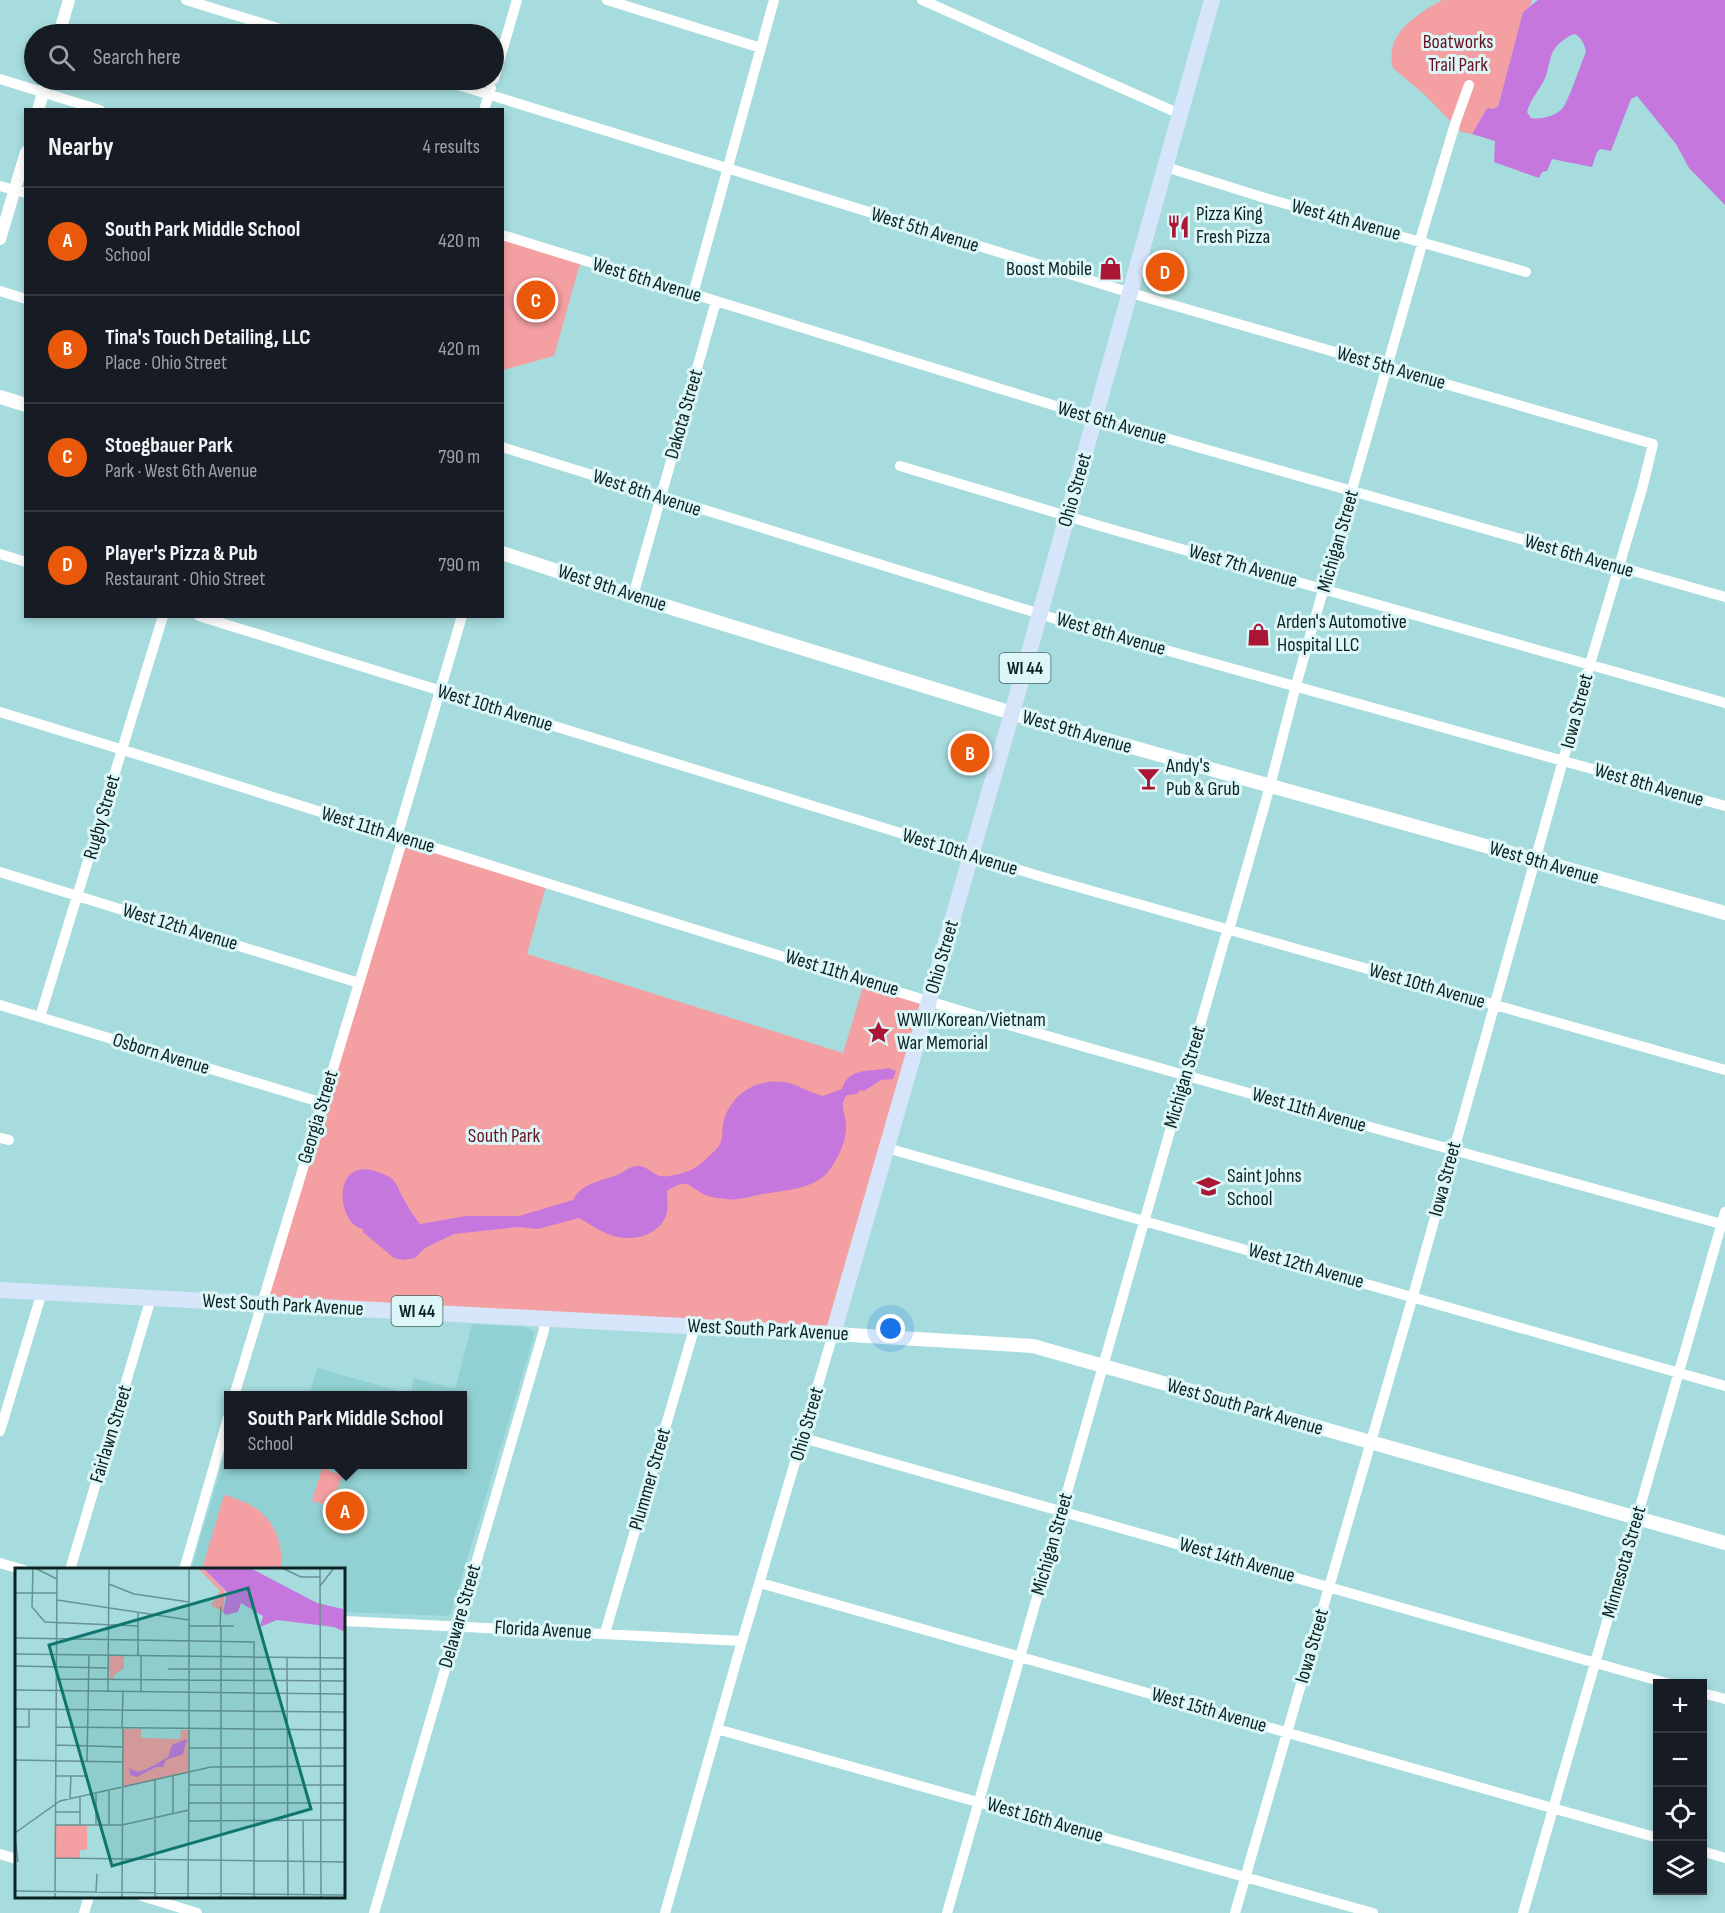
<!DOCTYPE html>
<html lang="en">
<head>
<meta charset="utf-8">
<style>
	:root { --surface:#171b24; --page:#242831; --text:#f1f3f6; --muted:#9ea1a6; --line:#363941; --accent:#ea580c }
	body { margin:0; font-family:"Sofia Sans Condensed",sans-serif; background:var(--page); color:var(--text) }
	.controls { position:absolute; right:18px; bottom:18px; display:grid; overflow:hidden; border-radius:0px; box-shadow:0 3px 9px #0003 }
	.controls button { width:54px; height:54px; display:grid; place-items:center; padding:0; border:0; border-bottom:2px solid var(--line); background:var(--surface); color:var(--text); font:30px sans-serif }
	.you { position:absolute; left:891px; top:1329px; width:21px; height:21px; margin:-15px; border:4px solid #fff; border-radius:50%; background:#1a73e8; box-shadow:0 0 0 9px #1a73e833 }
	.badge { display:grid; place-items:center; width:39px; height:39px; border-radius:50%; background:var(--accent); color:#fff; font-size:20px; font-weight:700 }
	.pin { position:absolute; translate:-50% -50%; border:3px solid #fff; box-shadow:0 2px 6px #0006 }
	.popup { position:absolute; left:224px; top:1391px; width:243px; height:78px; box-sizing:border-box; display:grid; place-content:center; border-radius:0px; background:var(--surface); filter:drop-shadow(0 2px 4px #0005); font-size:20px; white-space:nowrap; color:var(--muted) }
	.popup b { font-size:22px; color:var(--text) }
	.popup::after { content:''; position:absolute; left:50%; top:100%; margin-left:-12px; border:12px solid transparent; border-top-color:var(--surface) }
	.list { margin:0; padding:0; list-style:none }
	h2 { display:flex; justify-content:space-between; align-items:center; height:78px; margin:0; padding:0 24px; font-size:26px }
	h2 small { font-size:20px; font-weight:400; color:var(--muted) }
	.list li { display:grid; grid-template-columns:39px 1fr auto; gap:18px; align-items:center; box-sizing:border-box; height:108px; padding:0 24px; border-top:2px solid var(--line) }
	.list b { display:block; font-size:22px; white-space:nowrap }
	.list p { margin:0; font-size:20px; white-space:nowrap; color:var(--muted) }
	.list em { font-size:20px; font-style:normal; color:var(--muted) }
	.icon { flex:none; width:33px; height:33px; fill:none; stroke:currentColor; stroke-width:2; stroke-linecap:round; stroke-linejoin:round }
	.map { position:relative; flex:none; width:1725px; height:1913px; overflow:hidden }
	.search { position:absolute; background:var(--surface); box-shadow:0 3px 9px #0003; left:24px; top:24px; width:480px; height:66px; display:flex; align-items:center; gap:15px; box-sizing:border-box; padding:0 21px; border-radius:33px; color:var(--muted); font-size:22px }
	.panel { position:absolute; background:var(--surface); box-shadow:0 3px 9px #0003; left:24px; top:108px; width:480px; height:510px; border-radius:0px }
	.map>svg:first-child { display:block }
	.built { fill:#91d1d3 }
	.green { fill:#f49fa2 }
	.water { fill:#c577de; fill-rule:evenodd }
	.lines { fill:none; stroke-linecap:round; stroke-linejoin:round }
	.minor { stroke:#fff; stroke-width:10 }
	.tertiary { stroke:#fff; stroke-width:12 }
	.secondary { stroke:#fff; stroke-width:14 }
	.primary { stroke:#d6e5fa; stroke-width:16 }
	.labels { text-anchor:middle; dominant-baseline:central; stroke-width:6; stroke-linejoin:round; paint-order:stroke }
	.shield { fill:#ddf7f8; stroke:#4b6263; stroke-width:1.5 }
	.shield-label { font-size:18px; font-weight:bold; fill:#0c2223 }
	.park-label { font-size:20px; fill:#681321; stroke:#ddf7f8 }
	.poi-label { font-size:20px; fill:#0c2223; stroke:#ddf7f8; text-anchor:start }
	.street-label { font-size:20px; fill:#0c2223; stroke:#ddf7f8 }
	.inset-road { fill:none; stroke:#689293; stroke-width:1.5 }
	.view { fill:#0f766e; fill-opacity:0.15; stroke:#0f766e; stroke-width:3 }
	.inset-edge { fill:none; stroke:#0c2223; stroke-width:3 }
</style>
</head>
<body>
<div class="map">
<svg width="1725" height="1913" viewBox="0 0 1725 1913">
	<rect width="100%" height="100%" fill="#a6dcdd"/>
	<path class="built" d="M472 1324 526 1327 533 1331 534 1336 451 1613 448 1616 344 1612V1570H191L228 1445V1464H462V1396L309 1395 317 1368 410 1394 414 1378 455 1389Z"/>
	<path class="green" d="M1442 0H1532L1530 6 1523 12 1498 107 1492 109 1487 108 1472 134 1461 132 1426 96 1393 68C1384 34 1417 14 1442 0Z
		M503 235 581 260 554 356 503 370Z
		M403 839 547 882 527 954 843 1053 865 980 929 1000 833 1334 261 1304Z
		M322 1468 342 1475 332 1507 312 1501Z
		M224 1495C265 1506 282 1526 282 1569H202Z"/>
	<path class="water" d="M1538 0H1725V205L1689 168 1676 144 1637 96 1631 99 1611 151 1600 149 1597 152 1592 167 1552 159 1547 171 1542 172 1539 178 1494 162 1495 141 1472 134 1487 108 1492 109 1498 107 1523 12ZM1575 34C1581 37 1585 45 1586 52 1581 63 1568 103 1562 109 1555 116 1541 120 1531 118L1527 112C1530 99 1540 90 1545 78 1549 69 1549 55 1556 47 1560 42 1569 35 1575 34Z
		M888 1068 896 1071 893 1079 881 1080 864 1091 860 1090 857 1094 847 1095C838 1106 846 1113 846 1125 847 1141 837 1161 828 1172 811 1191 781 1190 758 1195 747 1197 737 1201 726 1199 719 1198 710 1198 703 1194 687 1185 687 1178 667 1191 667 1200 669 1210 665 1218 655 1239 626 1242 608 1234 598 1230 588 1223 579 1218L538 1229 518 1227 454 1234 425 1248 415 1258 403 1260 394 1258 363 1232V1229C337 1224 332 1162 371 1170 378 1172 388 1175 393 1180 398 1185 399 1191 402 1196 407 1206 413 1215 420 1224L466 1216H519L573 1200C582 1182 603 1181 619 1174 625 1171 629 1167 636 1166 647 1165 651 1173 660 1176 668 1178 688 1172 695 1168 700 1165 715 1151 719 1146 723 1139 722 1132 723 1124 729 1095 756 1078 784 1082 798 1084 809 1093 823 1096L842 1089C848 1067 871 1072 888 1068Z"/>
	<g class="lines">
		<path class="minor" d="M186 0 297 34
			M607 0 761 48
			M922 0 1180 114
			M0 79 100 110
			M494 79 517 0
			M442 80 1131 293 1653 444 1642 489 1590 664 1413 1296 1235 1913
			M484 110 491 88
			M1166 167 1265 198 1526 272
			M0 186 26 193
			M502 235 1095 418 1725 597
			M1420 240 1456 121 1469 85
			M0 291 26 299
			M693 294 774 0
			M502 447 1072 624 1725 806
			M900 466 1107 528 1725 703
			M0 554 26 562
			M633 596 716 301
			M199 616 1039 876 1725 1070
			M0 712C334 814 667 924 1002 1023 1242 1093 1484 1158 1725 1225
			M397 837 462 616
			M0 872 359 983
			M0 1005 323 1103
			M40 1017 163 616
			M0 1138 9 1140
			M887 1148 1725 1386
			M234 1396 403 838
			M0 1431 42 1292
			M803 1438 1670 1684
			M0 1563 24 1570
			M70 1570 151 1298
			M184 1570 228 1418
			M760 1583 1658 1838
			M344 1621 742 1641
			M605 1633 695 1326
			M1702 1693 1725 1699
			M717 1729 1373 1913
			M1702 1851 1725 1858
			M0 1854 16 1859
			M142 1896 197 1913
			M84 1913 89 1896
			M374 1913 544 1330 545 1318
			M665 1913 742 1641 833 1334
			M947 1913 1225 938 1229 930 1270 786 1296 685 1423 241
			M1523 1913 1725 1212"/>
		<path class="tertiary" d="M59 34 69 0
			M38 110 47 80
			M0 239 26 152"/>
		<path class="secondary" d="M0 397 26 405
			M502 553 633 596 1028 718 1725 913
			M833 1334 1033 1346 1725 1543"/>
		<path class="primary" d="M0 1290 833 1334 1012 713 1212 0"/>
	</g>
	<defs>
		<symbol id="restaurant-bare" viewBox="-9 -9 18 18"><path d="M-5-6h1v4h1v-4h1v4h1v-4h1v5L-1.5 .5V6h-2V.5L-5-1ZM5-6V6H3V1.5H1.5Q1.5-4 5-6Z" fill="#ac1635" stroke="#ddf7f8" stroke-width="2.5" paint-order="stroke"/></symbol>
		<symbol id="shop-bare" viewBox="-9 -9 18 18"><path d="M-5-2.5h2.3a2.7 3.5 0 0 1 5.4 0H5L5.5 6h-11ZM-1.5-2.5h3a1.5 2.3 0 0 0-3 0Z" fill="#ac1635" stroke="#ddf7f8" stroke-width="2.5" paint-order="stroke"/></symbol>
		<symbol id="bar-bare" viewBox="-9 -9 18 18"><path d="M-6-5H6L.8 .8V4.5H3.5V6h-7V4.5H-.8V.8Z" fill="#ac1635" stroke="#ddf7f8" stroke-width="2.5" paint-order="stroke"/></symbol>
		<symbol id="sight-bare" viewBox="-9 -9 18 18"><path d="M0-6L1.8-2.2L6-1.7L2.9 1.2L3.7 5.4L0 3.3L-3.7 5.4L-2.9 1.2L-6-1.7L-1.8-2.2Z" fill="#ac1635" stroke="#ddf7f8" stroke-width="2.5" paint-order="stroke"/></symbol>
		<symbol id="school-bare" viewBox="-9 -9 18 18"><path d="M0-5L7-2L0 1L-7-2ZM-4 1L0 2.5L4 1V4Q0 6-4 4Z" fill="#ac1635" stroke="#ddf7f8" stroke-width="2.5" paint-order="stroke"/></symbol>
	</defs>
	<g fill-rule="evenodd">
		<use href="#restaurant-bare" x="1162" y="210" width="33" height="33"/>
		<use href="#shop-bare" x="1094" y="252" width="33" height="33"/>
		<use href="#shop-bare" x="1242" y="618" width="33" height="33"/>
		<use href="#bar-bare" x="1132" y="762" width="33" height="33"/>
		<use href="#sight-bare" x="862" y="1016" width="33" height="33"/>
		<use href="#school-bare" x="1192" y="1170" width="33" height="33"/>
	</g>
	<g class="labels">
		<g class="shield">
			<rect x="999.5" y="653" width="51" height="30" rx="4.5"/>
			<rect x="391.5" y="1296" width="51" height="30" rx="4.5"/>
		</g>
		<g class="shield-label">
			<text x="1025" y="668">WI 44</text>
			<text x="417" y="1311">WI 44</text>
		</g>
		<g class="park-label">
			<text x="1458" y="42">Boatworks<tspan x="1458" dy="23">Trail Park</tspan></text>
			<text x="504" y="1136">South Park</text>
		</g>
		<g class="poi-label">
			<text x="1196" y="214">Pizza King<tspan x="1196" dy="23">Fresh Pizza</tspan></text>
			<text x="1092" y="269" text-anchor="end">Boost Mobile</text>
			<text x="1277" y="622">Arden's Automotive<tspan x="1277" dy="23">Hospital LLC</tspan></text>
			<text x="1166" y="766">Andy's<tspan x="1166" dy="23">Pub &amp; Grub</tspan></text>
			<text x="897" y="1020">WWII/Korean/Vietnam<tspan x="897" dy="23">War Memorial</tspan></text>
			<text x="1227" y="1176">Saint Johns<tspan x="1227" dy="23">School</tspan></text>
		</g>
		<g class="street-label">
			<text transform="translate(1346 220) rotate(15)">West 4th Avenue</text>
			<text transform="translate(925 230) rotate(17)">West 5th Avenue</text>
			<text transform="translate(647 280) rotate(17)">West 6th Avenue</text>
			<text transform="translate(1391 368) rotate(16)">West 5th Avenue</text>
			<text transform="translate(684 414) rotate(-74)">Dakota Street</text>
			<text transform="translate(1112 423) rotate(16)">West 6th Avenue</text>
			<text transform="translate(1075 490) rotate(-74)">Ohio Street</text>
			<text transform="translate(647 493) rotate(18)">West 8th Avenue</text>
			<text transform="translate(1338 541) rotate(-74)">Michigan Street</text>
			<text transform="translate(1579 556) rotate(16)">West 6th Avenue</text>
			<text transform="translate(1243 566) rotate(16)">West 7th Avenue</text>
			<text transform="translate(612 588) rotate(18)">West 9th Avenue</text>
			<text transform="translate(1111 634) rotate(16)">West 8th Avenue</text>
			<text transform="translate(495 708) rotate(17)">West 10th Avenue</text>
			<text transform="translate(1577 711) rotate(-75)">Iowa Street</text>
			<text transform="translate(1077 732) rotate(16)">West 9th Avenue</text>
			<text transform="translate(1649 785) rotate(16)">West 8th Avenue</text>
			<text transform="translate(102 817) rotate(-74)">Rugby Street</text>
			<text transform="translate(378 830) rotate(17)">West 11th Avenue</text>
			<text transform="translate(960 852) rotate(17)">West 10th Avenue</text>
			<text transform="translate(1544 863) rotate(16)">West 9th Avenue</text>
			<text transform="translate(180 927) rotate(17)">West 12th Avenue</text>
			<text transform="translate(942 957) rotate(-74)">Ohio Street</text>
			<text transform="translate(842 973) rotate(17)">West 11th Avenue</text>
			<text transform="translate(1427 986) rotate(16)">West 10th Avenue</text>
			<text transform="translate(161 1054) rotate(17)">Osborn Avenue</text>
			<text transform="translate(1185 1077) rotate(-74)">Michigan Street</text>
			<text transform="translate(1309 1110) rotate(16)">West 11th Avenue</text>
			<text transform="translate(318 1117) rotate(-73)">Georgia Street</text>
			<text transform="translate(1445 1179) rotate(-75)">Iowa Street</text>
			<text transform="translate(1306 1266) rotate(16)">West 12th Avenue</text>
			<text transform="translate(283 1305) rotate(3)">West South Park Avenue</text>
			<text transform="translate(768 1330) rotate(3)">West South Park Avenue</text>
			<text transform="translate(1245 1407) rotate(16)">West South Park Avenue</text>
			<text transform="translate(807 1424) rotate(-74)">Ohio Street</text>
			<text transform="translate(111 1434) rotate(-73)">Fairlawn Street</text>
			<text transform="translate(650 1479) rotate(-74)">Plummer Street</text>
			<text transform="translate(1052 1544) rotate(-74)">Michigan Street</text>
			<text transform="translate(1237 1560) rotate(16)">West 14th Avenue</text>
			<text transform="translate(1624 1562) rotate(-74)">Minnesota Street</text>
			<text transform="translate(460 1616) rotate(-74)">Delaware Street</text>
			<text transform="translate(543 1630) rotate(3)">Florida Avenue</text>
			<text transform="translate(1312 1646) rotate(-74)">Iowa Street</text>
			<text transform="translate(1209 1710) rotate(16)">West 15th Avenue</text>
			<text transform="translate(1045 1820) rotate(16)">West 16th Avenue</text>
		</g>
	</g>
	<g transform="translate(15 1568)">
		<rect width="330" height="330" fill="#a6dcdd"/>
		<path d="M183 0H188L210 23 208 44 196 37 205 23ZM93 88H109V100L99 107V111H95ZM108 161H126V170L165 171 166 162H174V204L107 219ZM40 257H72V282H65V291L40 290Z" fill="#f49fa2"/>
		<path d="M188 0H235L302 35 328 41 330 64 319 59 262 52 245 59 248 48 226 35 223 44 211 47 208 44 212 24ZM172 171 168 186 151 192 148 199H141L122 209 115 207 114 200 123 204 134 200 153 189 157 177Z" fill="#c577de"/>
		<path class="inset-road" d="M18 0 17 39 30 54 123 58M20 0 42 11M267 0 286 9H305M305 0 306 330M94 16 119 26 174 34M305 18 319 0M0 25H42M42 32 174 52M123 45V88M174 58H219M205 58 206 39M206 58V330M0 70 239 74V330M0 86 330 90M126 88V124M272 89 273 330M0 98 93 100M153 101H330M42 111 330 113M0 122 330 126M93 123 94 0M0 141 330 144M0 159H14V141M41 159 330 162M107 161 108 124M41 177 108 179M174 180H330M0 192 108 194M72 193 74 87M174 204V0M41 208H73M174 217H330M55 231 56 208M174 235H330M40 244H65M158 245V208M288 252 289 330M174 253 330 252M40 257H107L174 242M65 257V229M81 257V225M94 257V223M0 265 45 233 196 199 330 198M0 269 3 294M40 290 330 294M0 323 330 327M81 324 82 306M40 330 42 0M107 330 108 161M140 330V212M173 330 174 204"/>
		<path class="view" d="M233 20 296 241 97 298 34 77Z"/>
		<rect width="330" height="330" class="inset-edge"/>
	</g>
</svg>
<div class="controls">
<button>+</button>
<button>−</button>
<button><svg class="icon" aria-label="locate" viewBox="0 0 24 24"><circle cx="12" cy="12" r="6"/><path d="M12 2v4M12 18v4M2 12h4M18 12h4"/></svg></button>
<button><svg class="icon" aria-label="layers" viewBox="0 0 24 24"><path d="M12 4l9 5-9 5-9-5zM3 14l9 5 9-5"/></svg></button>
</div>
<div class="you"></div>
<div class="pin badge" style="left:345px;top:1511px">A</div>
<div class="popup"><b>South Park Middle School</b>School</div>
<div class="pin badge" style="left:970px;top:753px">B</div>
<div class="pin badge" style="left:536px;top:300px">C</div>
<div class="pin badge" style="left:1165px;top:272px">D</div>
<div class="search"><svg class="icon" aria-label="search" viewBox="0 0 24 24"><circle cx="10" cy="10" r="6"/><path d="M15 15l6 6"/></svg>Search here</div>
<section class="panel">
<h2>Nearby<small>4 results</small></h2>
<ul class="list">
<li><span class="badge">A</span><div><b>South Park Middle School</b><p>School</p></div><em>420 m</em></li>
<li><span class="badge">B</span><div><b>Tina's Touch Detailing, LLC</b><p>Place · Ohio Street</p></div><em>420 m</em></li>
<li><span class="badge">C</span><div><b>Stoegbauer Park</b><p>Park · West 6th Avenue</p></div><em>790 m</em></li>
<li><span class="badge">D</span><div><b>Player's Pizza &amp; Pub</b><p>Restaurant · Ohio Street</p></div><em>790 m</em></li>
</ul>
</section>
</div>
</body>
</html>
